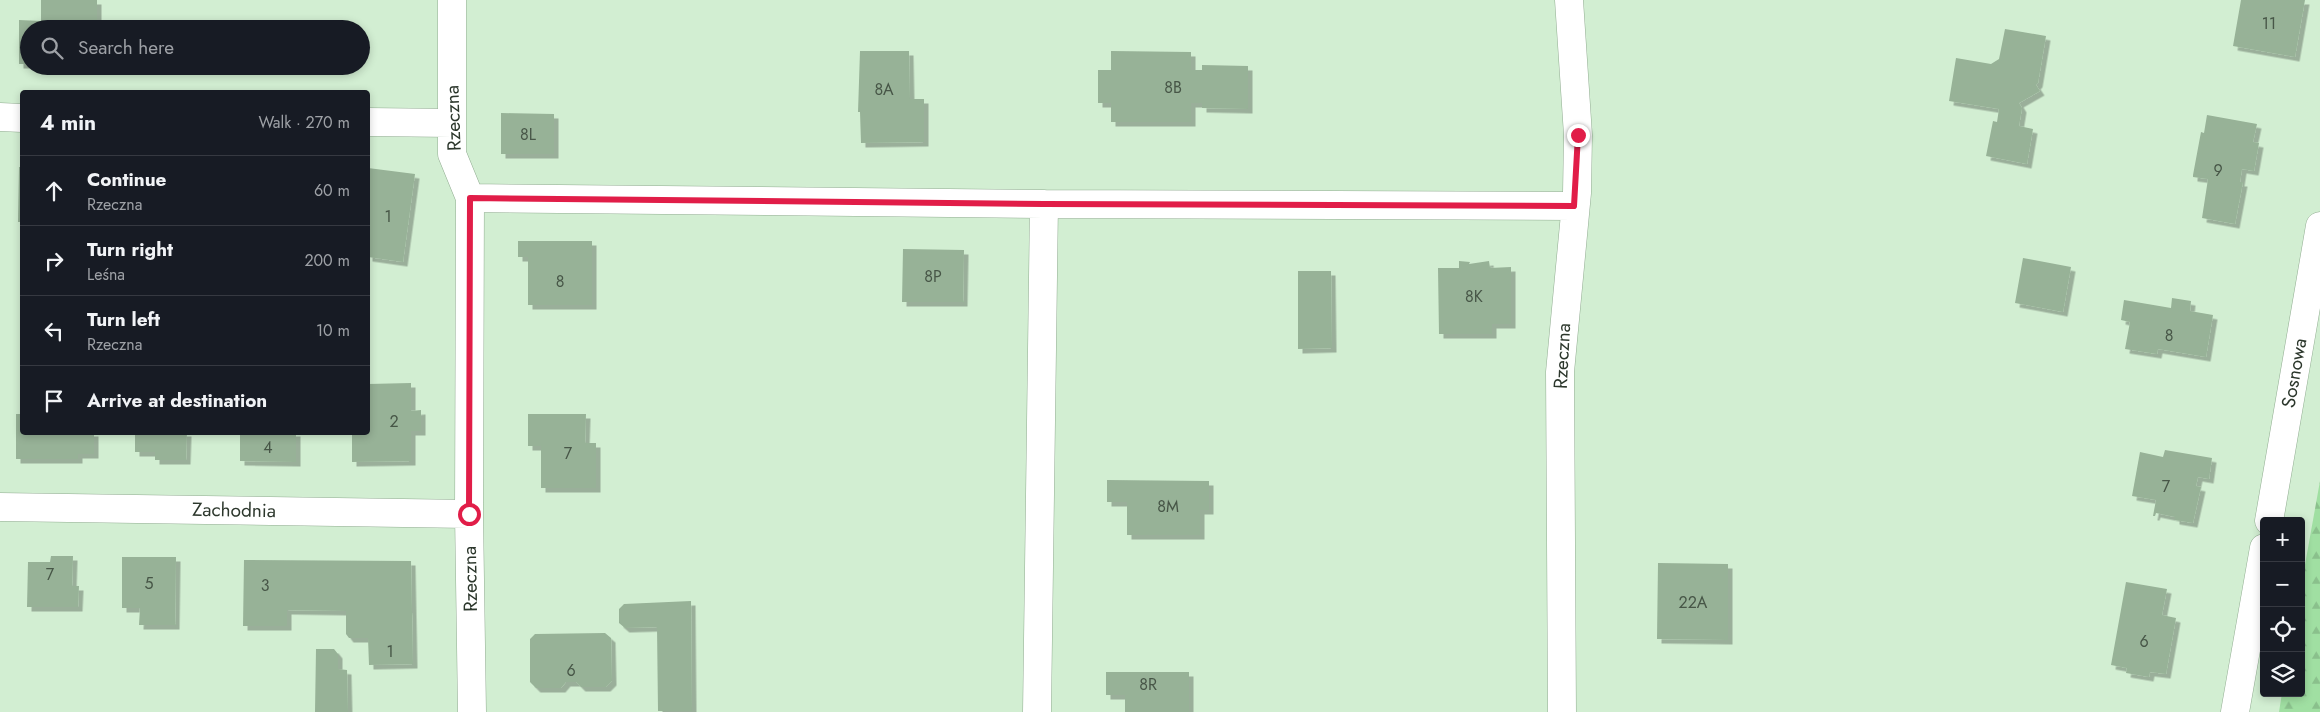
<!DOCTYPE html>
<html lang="en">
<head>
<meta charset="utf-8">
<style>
	:root { --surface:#171b24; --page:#242831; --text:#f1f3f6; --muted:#9ea1a6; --line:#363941 }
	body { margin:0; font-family:Jost,sans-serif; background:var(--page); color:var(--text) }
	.controls { position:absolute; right:15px; bottom:15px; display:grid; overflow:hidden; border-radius:5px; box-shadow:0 2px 8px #0003 }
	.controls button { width:45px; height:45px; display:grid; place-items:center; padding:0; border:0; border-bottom:1px solid var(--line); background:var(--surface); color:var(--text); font:25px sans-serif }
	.stop { position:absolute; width:15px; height:15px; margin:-11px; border:4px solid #e11d48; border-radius:50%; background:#fff }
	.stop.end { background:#e11d48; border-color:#fff; box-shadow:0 1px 5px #0008 }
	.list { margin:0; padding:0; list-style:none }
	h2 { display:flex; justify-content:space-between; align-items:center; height:65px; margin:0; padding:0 20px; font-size:21px }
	h2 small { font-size:16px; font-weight:400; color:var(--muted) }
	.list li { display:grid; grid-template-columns:32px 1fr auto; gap:15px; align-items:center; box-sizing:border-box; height:70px; padding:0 20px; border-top:1px solid var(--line) }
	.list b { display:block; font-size:19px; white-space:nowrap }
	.list p { margin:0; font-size:16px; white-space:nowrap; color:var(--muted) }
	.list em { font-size:16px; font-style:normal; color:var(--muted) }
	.icon { flex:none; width:28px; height:28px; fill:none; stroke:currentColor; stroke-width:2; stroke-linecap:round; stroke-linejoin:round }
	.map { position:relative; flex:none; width:2320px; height:712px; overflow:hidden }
	.search { position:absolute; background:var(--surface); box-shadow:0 2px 8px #0003; left:20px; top:20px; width:350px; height:55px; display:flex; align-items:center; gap:12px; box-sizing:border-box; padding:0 18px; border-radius:28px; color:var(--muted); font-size:19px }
	.panel { position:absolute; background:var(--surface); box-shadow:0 2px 8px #0003; left:20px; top:90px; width:350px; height:345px; border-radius:5px }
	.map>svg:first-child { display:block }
	.forest { fill:url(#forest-firs) }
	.building { fill:#97b297; filter:url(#shadow) }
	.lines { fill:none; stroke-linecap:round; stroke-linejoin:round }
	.minor-casing { stroke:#91ac91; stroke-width:29 }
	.minor { stroke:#fff; stroke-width:28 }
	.route { stroke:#e11d48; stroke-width:6 }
	.labels { text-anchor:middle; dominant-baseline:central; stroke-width:5; stroke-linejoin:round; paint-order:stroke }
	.number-label { font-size:16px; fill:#475647 }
	.street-label { font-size:19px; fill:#2c372c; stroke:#fff }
</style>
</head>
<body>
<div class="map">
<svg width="2320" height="712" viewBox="0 0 2320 712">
	<defs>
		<pattern id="forest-firs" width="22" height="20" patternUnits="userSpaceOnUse" patternTransform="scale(1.25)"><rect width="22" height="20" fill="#a0dfa2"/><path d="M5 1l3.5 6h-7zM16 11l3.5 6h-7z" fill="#8ac08c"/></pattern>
		<filter id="shadow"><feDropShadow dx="4.5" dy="4.5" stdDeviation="0" flood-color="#0004"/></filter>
	</defs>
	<rect width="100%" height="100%" fill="#d2eed2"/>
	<path class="forest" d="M2320 481V712H2279L2282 693H2301V587Z"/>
	<path class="building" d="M41 0H97V29H29V64H19V20L41 21Z
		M2241 0H2305L2295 57 2233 46Z
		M2005 29 2046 36 2038 83 2036 85 2040 91 2019 103 2022 108 2019 126 2033 129 2027 164 1986 156 1993 121 1997 122 1999 109 1949 101 1956 58 1991 64 1999 59Z
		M860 51H909L910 99H924V142L861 143 860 112H858Z
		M1111 51 1191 52V70H1202V65L1248 66V109L1202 108V103H1191V122H1111V103H1098V70H1111Z
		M501 113 554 114V154H501Z
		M2207 115 2257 124 2253 142 2259 143 2254 171 2242 169 2240 182H2243L2235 224 2202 218 2208 179 2193 177V175L2201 132 2204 133Z
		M19 167H22V222H18Z
		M368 168 415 174 403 262 368 257Z
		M518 241H592V305H528V257H518Z
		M903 249 964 250 963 302H902Z
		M2023 258 2071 267 2063 312 2015 303Z
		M1459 261 1470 262 1469 264 1489 261 1490 268 1511 267V324H1492V334H1439L1438 268H1459Z
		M1298 271H1331L1332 348 1298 349Z
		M2172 298 2191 301 2190 311 2213 315 2206 357 2158 349 2157 354 2125 349 2130 322 2121 320 2124 300 2171 308Z
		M411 383V411L421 410V431H411V461L352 462V432H368V384Z
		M16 414H22V432H94V454H78V459H16Z
		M528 414H586L585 443H596V488H541V446H528Z
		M135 432H187L186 460H155V452H135Z
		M240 432H296V462L240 461Z
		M2165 450 2212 458 2209 479 2198 477 2196 486 2201 487 2193 523 2175 520V517L2156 513 2155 516H2153L2156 500 2132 496 2140 452 2163 457Z
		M1107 480 1209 481V510H1200V535H1127V502H1107Z
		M51 556H73L72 586H79L78 607H27L28 562H50Z
		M122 557H176L175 625H139L140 608H122Z
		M244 560 411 561 413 664 369 665 368 638H349L346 634V611L287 610V626H243Z
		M1658 563 1728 564V640L1657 639Z
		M2126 582 2167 589 2162 615 2176 618 2166 674 2150 672 2149 677 2126 673 2127 668 2111 665Z
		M691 601 692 711H658L657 627 625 628 619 623V609L624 604Z
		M605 633 611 638 612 681 606 687H581L576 682H566L561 688H536L530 682V639L535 634Z
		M316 649H334L338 654V669L347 670 348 712H315Z
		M1106 672H1189V712H1125V695H1106Z"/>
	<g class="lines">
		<defs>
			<path id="minor" d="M452 0V154L470 198 469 514 472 712
				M0 117 22 118
				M368 122 452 123
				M470 198 1044 204 1574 206
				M0 507 469 514
				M2269 521 2320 226
				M1037 712 1044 204
				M1562 712 1560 372 1577 193 1578 135 1569 0
				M2235 712 2264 548"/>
		</defs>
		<use href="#minor" class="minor-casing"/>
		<use href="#minor" class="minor"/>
	</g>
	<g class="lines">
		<path class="route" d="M469 514 470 198 1044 204 1574 206 1578 135"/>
	</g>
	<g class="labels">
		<g class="number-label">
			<text x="2269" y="23">11</text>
			<text x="1173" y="87">8B</text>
			<text x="884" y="89">8A</text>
			<text x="528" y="134">8L</text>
			<text x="2218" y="170">9</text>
			<text x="388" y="216">1</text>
			<text x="933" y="276">8P</text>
			<text x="560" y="281">8</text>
			<text x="1474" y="296">8K</text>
			<text x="2169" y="335">8</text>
			<text x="394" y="421">2</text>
			<text x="268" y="447">4</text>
			<text x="568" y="453">7</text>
			<text x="2166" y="486">7</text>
			<text x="1168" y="506">8M</text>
			<text x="50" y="574">7</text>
			<text x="149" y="583">5</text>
			<text x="265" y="585">3</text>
			<text x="1693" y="602">22A</text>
			<text x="2144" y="641">6</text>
			<text x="390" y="651">1</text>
			<text x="571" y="670">6</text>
			<text x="1148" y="684">8R</text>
		</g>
		<g class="street-label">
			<text transform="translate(453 118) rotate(-92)">Rzeczna</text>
			<text transform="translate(1562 356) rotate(-87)">Rzeczna</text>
			<text transform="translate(2294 373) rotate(-80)">Sosnowa</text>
			<text transform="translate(234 510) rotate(1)">Zachodnia</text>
			<text transform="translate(470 579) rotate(-91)">Rzeczna</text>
		</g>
	</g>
</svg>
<div class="controls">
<button>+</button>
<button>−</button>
<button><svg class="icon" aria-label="locate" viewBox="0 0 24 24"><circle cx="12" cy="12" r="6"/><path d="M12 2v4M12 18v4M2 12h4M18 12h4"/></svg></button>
<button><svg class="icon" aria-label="layers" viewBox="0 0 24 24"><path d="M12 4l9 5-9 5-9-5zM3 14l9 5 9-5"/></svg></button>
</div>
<div class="stop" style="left:469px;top:514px"></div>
<div class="stop end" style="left:1578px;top:135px"></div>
<div class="search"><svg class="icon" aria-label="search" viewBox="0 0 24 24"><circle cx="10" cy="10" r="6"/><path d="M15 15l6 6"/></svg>Search here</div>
<section class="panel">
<h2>4 min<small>Walk · 270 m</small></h2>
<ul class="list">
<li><svg class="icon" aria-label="ahead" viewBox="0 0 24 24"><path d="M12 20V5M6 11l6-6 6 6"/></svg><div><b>Continue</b><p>Rzeczna</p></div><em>60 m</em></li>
<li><svg class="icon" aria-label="right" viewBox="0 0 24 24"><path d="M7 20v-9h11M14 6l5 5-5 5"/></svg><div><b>Turn right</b><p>Leśna</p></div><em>200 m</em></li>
<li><svg class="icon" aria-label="left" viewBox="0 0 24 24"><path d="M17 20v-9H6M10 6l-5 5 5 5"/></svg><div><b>Turn left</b><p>Rzeczna</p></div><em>10 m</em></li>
<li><svg class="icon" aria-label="arrive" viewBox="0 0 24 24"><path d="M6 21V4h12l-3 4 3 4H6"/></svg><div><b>Arrive at destination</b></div></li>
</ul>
</section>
</div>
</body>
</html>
